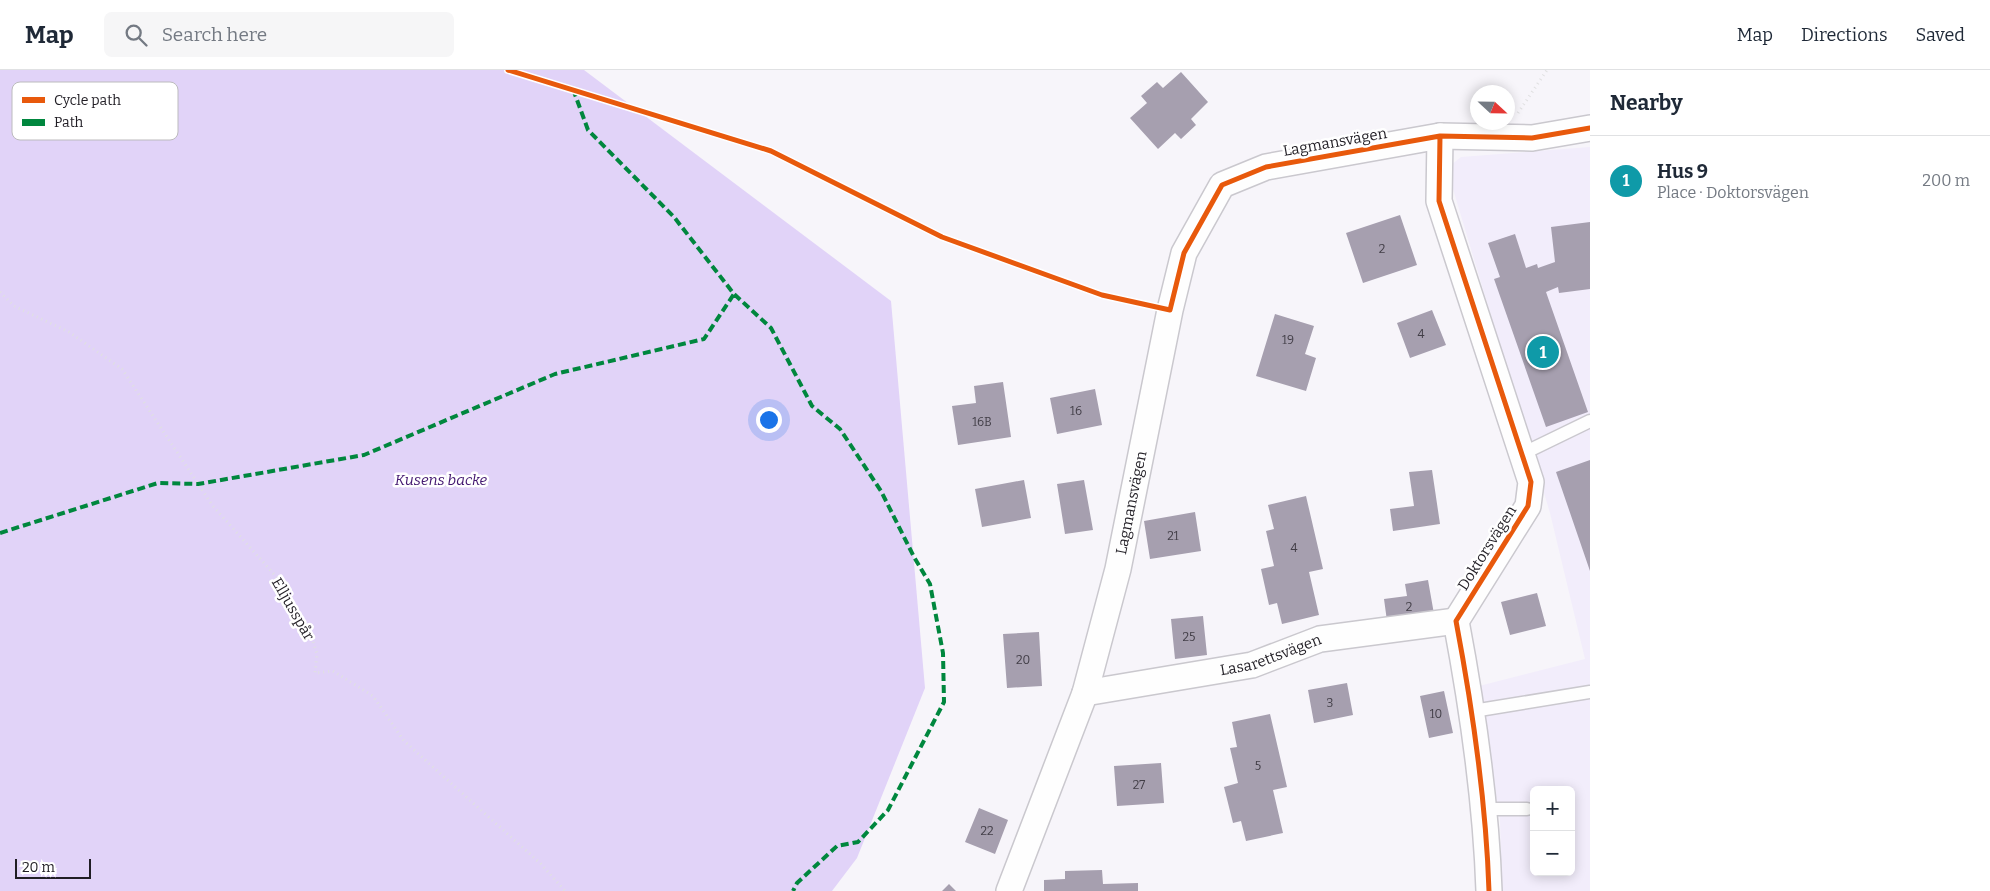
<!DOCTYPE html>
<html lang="en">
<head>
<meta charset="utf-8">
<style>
	:root { --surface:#fff; --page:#f6f6f7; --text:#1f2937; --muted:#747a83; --line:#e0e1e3; --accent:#db2777 }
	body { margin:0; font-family:Bitter,serif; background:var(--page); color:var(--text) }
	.controls { position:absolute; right:15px; bottom:15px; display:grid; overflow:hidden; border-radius:8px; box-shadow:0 2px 12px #0003 }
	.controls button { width:45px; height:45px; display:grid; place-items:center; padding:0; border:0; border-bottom:1px solid var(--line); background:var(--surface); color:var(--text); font:25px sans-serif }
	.compass { position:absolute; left:1470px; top:15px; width:45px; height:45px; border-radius:50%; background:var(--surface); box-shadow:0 2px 12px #0003; rotate:112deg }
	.scale { position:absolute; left:15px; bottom:12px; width:76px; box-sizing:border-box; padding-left:5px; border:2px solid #201d24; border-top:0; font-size:14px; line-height:18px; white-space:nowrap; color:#201d24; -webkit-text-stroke:4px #fff; paint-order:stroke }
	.you { position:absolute; left:768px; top:349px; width:18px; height:18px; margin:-12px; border:4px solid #fff; border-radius:50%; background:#1a73e8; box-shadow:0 0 0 8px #1a73e833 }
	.badge { display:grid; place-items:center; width:32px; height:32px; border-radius:50%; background:var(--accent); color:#fff; font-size:16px; font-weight:700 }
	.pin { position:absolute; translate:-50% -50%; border:2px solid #fff; box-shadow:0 1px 5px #0006 }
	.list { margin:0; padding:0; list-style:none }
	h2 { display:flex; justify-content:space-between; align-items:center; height:65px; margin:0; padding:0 20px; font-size:21px }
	h2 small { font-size:16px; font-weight:400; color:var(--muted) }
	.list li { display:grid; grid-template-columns:32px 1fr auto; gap:15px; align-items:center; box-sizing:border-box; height:90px; padding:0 20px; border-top:1px solid var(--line) }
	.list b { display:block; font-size:19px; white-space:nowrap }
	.list p { margin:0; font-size:16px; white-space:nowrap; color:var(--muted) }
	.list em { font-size:16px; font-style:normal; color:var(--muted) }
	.icon { flex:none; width:28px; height:28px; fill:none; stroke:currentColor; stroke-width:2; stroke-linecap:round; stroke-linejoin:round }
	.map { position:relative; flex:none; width:1590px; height:821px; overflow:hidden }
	header { display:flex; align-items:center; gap:30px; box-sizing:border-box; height:70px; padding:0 25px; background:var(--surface); border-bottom:1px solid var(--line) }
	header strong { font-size:24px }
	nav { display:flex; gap:28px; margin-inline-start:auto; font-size:18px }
	.search { width:350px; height:45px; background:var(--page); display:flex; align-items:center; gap:12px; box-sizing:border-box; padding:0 18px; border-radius:8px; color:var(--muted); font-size:19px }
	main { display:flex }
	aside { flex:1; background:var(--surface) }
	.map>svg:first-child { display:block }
	.built { fill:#f2edfb; fill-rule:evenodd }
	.forest { fill:#e1d3f8 }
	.building { fill:#a69faf }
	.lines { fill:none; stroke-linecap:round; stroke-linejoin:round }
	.lane-casing { stroke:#cac8ce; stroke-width:15 }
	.street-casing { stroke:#cac8ce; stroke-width:28 }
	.path { stroke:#e0e0e1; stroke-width:3; stroke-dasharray:1 4; stroke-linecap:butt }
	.lane { stroke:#fefefe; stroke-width:12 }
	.street { stroke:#fefefe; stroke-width:25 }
	.quiet { stroke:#00873e; stroke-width:4; stroke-dasharray:8 4; stroke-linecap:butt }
	.cycleway-casing { stroke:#fff; stroke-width:8 }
	.cycleway { stroke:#e8590c; stroke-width:5 }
	.labels { text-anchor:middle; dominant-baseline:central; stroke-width:5; stroke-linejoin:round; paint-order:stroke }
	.number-label { font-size:12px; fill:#423e47 }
	.street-label { font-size:15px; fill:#201d24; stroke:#fff }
	.park-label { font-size:15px; font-style:italic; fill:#431770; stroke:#fff }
	.key { fill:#fff; stroke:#bcbbbd; stroke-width:1 }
	.key-label { font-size:14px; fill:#201d24 }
</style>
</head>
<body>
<header>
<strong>Map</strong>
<div class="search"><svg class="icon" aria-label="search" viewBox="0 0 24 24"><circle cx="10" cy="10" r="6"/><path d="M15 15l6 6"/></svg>Search here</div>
<nav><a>Map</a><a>Directions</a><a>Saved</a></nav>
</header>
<main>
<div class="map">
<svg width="1590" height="821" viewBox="0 0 1590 821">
	<rect width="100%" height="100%" fill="#f7f5fa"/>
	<path class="built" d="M1590 77V821H1502L1500 750 1479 616 1585 589 1550 443 1450 109 1451 95 1461 87ZM1534 720H1571V802H1534Z"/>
	<path class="forest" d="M0 0H584L891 231 925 618 857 788 832 821H0Z"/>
	<path class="building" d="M1181 2 1208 32 1191 49 1196 55 1181 69 1175 63 1158 79 1130 48 1147 33 1141 26 1157 12 1163 18Z
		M1400 145 1417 195 1363 213 1346 163Z
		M1590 152V219L1559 223 1558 217 1546 222 1588 342 1546 357 1494 209 1500 207 1488 173 1515 164 1526 198 1537 194 1538 198 1555 192 1551 157Z
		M1432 240 1446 275 1410 288 1397 253Z
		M1275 244 1314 256 1305 284 1316 288 1306 321 1256 306Z
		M1003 312 1011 367 958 375 952 336 976 333 974 316Z
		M1095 319 1102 355 1057 364 1050 328Z
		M1590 390V501L1556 402Z
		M1432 400 1440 454 1393 461 1390 439 1414 436 1409 402Z
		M1024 410 1031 448 982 457 975 419Z
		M1084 410 1093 460 1065 464 1057 414Z
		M1306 426 1323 499 1309 502 1319 545 1282 554 1277 533 1269 535 1261 499 1274 496 1266 461 1274 459 1268 435Z
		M1195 442 1201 481 1150 489 1144 451Z
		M1428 510 1434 544 1387 551 1384 529 1407 526 1405 514Z
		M1537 523 1546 556 1510 565 1501 532Z
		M1203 546 1207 585 1175 589 1171 549Z
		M1039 562 1042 616 1007 618 1003 564Z
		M1347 613 1353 645 1314 653 1308 620Z
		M1444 621 1453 663 1429 668 1420 626Z
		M1270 644 1287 717 1273 720 1283 763 1246 771 1241 751 1233 753 1224 717 1238 713 1230 678 1237 677 1232 652Z
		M1161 693 1164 733 1117 736 1114 696Z
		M979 738 1008 750 995 784 965 772Z
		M1102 800 1103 814 1138 813V821H1044V810L1065 809V801Z
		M949 814 956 821H942Z"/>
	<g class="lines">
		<defs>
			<path id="lane" d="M1522 384 1590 351
				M1473 641 1590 622
				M1484 739H1527"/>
			<g id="street">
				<path d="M1440 66 1439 131 1531 412 1528 436 1456 551C1473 641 1486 729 1489 821"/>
				<path id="s1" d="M1085 623 1252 595 1320 569 1456 551"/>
				<path id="s2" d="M1009 821 1085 623 1118 499 1170 240 1184 183 1222 115 1266 97 1440 66 1532 68 1590 58"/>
			</g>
		</defs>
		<use href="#lane" class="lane-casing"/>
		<use href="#street" class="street-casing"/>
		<path class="path" d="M1518 43 1547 0
			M0 222 14 236 69 262 122 299 212 435 281 512 310 562 317 584 315 603 333 601 373 626 404 671 541 794 565 821"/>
		<use href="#lane" class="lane"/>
		<use href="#street" class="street"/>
		<path class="quiet" d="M573 19 588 60 674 147 734 224 771 258 812 336 840 359 881 421 914 487 930 514 943 583 944 632 888 740 858 772 837 776 797 813 793 821
			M0 463 158 413 198 414 364 385 555 304 704 269 734 224"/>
		<defs>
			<path id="cycleway" d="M508 0 771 81 942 167 1102 225 1170 240 1184 183 1222 115 1266 97 1440 66 1532 68 1590 58
				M1440 66 1439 131 1531 412 1528 436 1456 551C1473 641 1486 729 1489 821"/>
		</defs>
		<use href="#cycleway" class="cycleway-casing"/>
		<use href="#cycleway" class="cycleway"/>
	</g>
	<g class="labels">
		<g class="number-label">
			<text x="1382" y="179">2</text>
			<text x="1421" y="264">4</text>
			<text x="1288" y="270">19</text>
			<text x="1076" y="341">16</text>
			<text x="982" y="352">16B</text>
			<text x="1173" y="466">21</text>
			<text x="1294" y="478">4</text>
			<text x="1409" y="537">2</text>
			<text x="1189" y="567">25</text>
			<text x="1023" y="590">20</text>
			<text x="1330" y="633">3</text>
			<text x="1436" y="644">10</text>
			<text x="1258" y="696">5</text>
			<text x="1139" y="715">27</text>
			<text x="987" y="761">22</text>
		</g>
		<g class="street-label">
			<text transform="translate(1335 72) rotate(-10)">Lagmansvägen</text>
			<text stroke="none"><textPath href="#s2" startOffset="408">Lagmansvägen</textPath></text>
			<text transform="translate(1487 478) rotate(-58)">Doktorsvägen</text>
			<text transform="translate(293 539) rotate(60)">Elljusspår</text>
			<text stroke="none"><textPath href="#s1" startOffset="190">Lasarettsvägen</textPath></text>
		</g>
		<g class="park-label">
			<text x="441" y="410">Kusens backe</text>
		</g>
	</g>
	<rect x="12" y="12" width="166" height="58" rx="8" class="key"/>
	<rect x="22" y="27" width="23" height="6" fill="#e8590c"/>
	<rect x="22" y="49" width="23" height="7" fill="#00873e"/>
	<g class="key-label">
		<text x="54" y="35">Cycle path</text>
		<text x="54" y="57">Path</text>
	</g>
</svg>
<div class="controls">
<button>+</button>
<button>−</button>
</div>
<svg class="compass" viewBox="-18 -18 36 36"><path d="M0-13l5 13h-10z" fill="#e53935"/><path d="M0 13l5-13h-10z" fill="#747a83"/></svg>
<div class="scale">20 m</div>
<div class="you"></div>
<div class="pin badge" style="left:1543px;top:282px;background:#0f9aa8">1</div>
</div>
<aside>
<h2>Nearby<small></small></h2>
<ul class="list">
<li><span class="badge" style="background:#0f9aa8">1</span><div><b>Hus 9</b><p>Place · Doktorsvägen</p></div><em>200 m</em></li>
</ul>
</aside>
</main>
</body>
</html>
